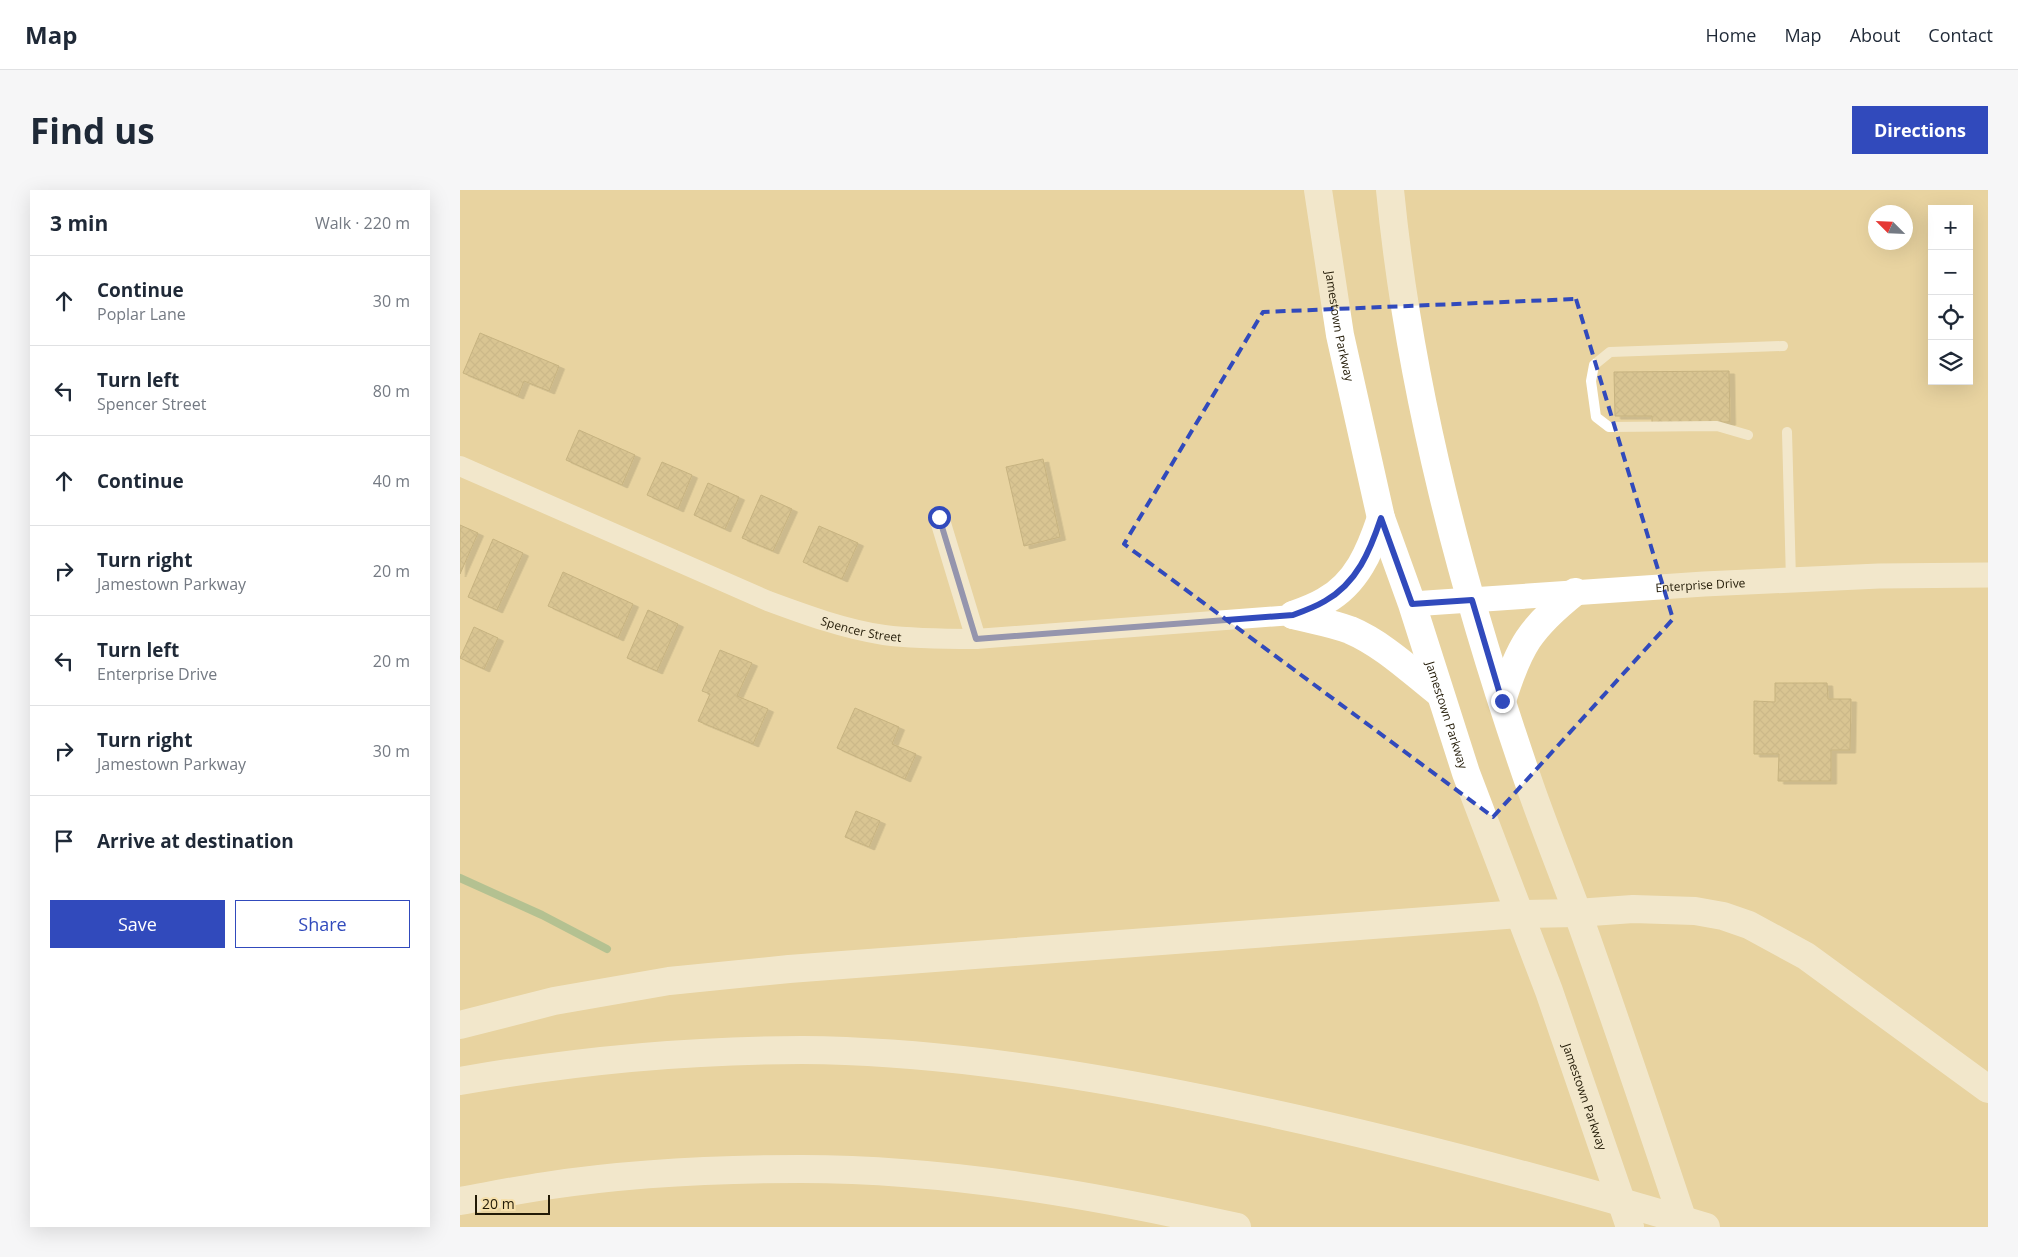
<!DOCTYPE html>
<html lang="en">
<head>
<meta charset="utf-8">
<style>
	:root { --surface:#fff; --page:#f6f6f7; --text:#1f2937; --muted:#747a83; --line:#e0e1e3; --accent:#314abc }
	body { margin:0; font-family:"Open Sans",sans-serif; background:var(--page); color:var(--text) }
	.controls { position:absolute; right:15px; top:15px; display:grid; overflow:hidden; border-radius:0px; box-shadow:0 5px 20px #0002 }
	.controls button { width:45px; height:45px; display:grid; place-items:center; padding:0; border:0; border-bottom:1px solid var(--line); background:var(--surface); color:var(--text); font:25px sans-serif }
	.compass { position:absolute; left:1408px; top:15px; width:45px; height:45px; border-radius:50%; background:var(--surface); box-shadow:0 5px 20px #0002; rotate:294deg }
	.scale { position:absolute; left:15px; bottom:12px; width:75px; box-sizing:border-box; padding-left:5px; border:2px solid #221a06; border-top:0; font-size:14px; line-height:18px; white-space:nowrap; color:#221a06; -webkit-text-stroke:4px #f6e0ac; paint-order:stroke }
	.stop { position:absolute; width:15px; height:15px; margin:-11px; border:4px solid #314abc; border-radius:50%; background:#fff }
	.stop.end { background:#314abc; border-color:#fff; box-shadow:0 1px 5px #0008 }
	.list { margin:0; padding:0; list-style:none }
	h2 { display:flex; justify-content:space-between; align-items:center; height:65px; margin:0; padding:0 20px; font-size:21px }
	h2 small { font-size:16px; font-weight:400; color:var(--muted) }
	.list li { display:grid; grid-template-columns:32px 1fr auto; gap:15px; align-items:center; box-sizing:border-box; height:90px; padding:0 20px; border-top:1px solid var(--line) }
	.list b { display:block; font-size:19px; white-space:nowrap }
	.list p { margin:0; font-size:16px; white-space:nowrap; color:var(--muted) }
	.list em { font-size:16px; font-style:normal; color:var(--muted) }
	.actions { display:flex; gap:10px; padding:15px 20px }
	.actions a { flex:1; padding:11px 0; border:1px solid var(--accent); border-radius:0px; text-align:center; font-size:18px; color:var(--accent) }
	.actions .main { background:var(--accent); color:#fff }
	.icon { flex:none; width:28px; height:28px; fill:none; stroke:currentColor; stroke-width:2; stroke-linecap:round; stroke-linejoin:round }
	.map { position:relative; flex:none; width:1528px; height:1037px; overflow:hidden; border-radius:0px }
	header { display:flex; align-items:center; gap:30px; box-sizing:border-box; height:70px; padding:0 25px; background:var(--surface); border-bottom:1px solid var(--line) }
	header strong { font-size:24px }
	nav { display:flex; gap:28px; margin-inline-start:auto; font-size:18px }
	.intro { display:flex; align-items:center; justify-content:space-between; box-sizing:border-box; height:120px; padding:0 30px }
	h1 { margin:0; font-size:35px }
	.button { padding:12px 22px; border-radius:0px; background:var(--accent); color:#fff; font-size:18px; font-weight:700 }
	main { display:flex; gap:30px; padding:0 30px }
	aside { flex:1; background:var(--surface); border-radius:0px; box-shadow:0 5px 20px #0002 }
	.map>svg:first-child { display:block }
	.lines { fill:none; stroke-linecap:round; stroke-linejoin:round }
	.stream { stroke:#77ac7f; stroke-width:8 }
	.building { fill:url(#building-cross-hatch); stroke:#9e8b59; filter:url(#shadow) }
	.service { stroke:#fff; stroke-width:10 }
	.minor { stroke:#fff; stroke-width:20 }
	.tertiary { stroke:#fff; stroke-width:25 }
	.primary { stroke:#fff; stroke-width:28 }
	.motorway { stroke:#fff; stroke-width:28 }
	.route { stroke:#314abc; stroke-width:6 }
	.marked { fill:none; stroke:#314abc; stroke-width:4; stroke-dasharray:10 6; stroke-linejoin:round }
	.labels { text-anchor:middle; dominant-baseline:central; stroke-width:4; stroke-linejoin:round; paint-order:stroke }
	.street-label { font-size:12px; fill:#221a06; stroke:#f6e0ac }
</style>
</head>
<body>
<header>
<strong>Map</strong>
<nav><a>Home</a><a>Map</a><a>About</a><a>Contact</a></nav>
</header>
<div class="intro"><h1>Find us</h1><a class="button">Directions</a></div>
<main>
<aside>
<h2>3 min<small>Walk · 220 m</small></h2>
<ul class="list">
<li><svg class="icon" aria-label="ahead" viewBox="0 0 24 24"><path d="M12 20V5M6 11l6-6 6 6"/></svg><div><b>Continue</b><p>Poplar Lane</p></div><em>30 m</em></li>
<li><svg class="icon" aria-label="left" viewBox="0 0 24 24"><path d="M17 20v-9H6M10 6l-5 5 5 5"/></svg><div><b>Turn left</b><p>Spencer Street</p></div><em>80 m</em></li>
<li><svg class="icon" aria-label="ahead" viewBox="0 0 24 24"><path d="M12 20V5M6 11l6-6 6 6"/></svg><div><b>Continue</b></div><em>40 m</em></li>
<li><svg class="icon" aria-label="right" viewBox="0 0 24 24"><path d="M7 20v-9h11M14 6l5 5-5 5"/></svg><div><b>Turn right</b><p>Jamestown Parkway</p></div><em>20 m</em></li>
<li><svg class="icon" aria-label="left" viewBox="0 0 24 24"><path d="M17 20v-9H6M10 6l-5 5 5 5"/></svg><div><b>Turn left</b><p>Enterprise Drive</p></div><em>20 m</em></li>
<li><svg class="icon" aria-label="right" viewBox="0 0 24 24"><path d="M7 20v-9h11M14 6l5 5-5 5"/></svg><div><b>Turn right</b><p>Jamestown Parkway</p></div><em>30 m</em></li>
<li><svg class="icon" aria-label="arrive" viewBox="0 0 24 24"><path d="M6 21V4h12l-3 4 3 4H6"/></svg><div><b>Arrive at destination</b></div></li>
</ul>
<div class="actions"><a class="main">Save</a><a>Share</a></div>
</aside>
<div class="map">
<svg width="1528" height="1037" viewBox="0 0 1528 1037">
	<defs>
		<pattern id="building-cross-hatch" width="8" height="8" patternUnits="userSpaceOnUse" patternTransform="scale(1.25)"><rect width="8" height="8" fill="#c8b381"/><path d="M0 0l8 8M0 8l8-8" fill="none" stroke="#ac996e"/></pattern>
		<filter id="shadow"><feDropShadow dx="5.5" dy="3" stdDeviation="0" flood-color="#0004"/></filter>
	</defs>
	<rect width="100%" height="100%" fill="#e8d3a0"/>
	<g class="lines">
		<path class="stream" d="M0 688 82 725 147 759"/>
	</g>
	<path class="building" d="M20 143 99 176 89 201 64 191 58 206 3 183Z
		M1269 181 1270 232 1192 233V226H1155L1154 182Z
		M119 240 175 265 162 295 106 270Z
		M583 269 600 347 564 356 546 277Z
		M202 272 232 285 218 319 187 305Z
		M248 293 279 307 265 339 234 325Z
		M301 305 332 319 313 361 282 348Z
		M0 335 18 343 0 384Z
		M359 336 398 353 382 389 343 372Z
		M33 349 63 363 37 420 8 407Z
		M103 382 173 414 158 448 88 416Z
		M188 420 218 434 197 481 167 468Z
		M14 437 38 448 24 479 0 468Z
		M260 460 292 473 277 506 308 519 293 554 238 531 250 504 242 501Z
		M1315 493H1367L1368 509H1391L1390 560H1371V591H1318L1319 564H1294V511L1315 512Z
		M395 518 439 537 432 554 456 564 445 589 377 558Z
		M396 621 420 631 409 657 385 647Z"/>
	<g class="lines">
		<path class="service" d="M1327 242 1331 390
			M1288 245 1257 236 1149 237 1136 227 1131 191 1134 175 1150 162 1323 156"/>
		<g class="minor">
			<path id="s1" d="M0 276 308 411C346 425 384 439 424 445 454 449 486 449 516 449L833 425"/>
			<path d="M479 327 516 449"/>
		</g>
		<path class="tertiary" id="s2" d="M952 414 1244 394 1419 386 1528 385"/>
		<g class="primary">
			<path id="s3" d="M858 0 880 145 921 328 952 414 1006 583 1089 801 1170 1037"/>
			<path d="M930 0C950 204 1003 403 1070 596 1085 639 1102 681 1118 724 1155 828 1190 932 1225 1037"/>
			<path d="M833 425C852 430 872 433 890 440 923 454 951 481 979 503"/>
			<path d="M833 425C844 421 855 417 865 411 897 393 910 361 921 328"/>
			<path d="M1042 511C1059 456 1070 438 1115 402"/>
		</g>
		<path class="motorway" d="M0 835 94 811 209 791 329 779 1059 724 1117 723 1173 719 1235 721 1263 726 1289 735 1346 766 1528 899
			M0 891C113 871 227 860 342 860 465 861 588 879 709 902 890 937 1069 984 1246 1037
			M0 1011C28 1006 57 1000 85 996 170 983 255 979 341 979 487 979 634 1005 777 1037"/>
	</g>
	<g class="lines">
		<path class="route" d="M479 327 516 449 833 425C844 421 855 417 865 411 897 393 910 361 921 328L952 414 1012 410 1042 511"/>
	</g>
	<path d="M0 0H1528V1037H0ZM1116 109 1213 429 1033 627 664 354 803 122Z" fill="#e8d3a0" fill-opacity=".55" fill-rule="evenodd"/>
	<path class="marked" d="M1116 109 1213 429 1033 627 664 354 803 122Z"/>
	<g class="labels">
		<g class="street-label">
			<text stroke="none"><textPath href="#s3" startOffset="138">Jamestown Parkway</textPath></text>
			<text stroke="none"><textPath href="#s2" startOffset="289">Enterprise Drive</textPath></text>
			<text stroke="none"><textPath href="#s1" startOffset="434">Spencer Street</textPath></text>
			<text stroke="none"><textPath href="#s3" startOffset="542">Jamestown Parkway</textPath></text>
			<text stroke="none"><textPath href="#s3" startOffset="948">Jamestown Parkway</textPath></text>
		</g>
	</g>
</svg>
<div class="controls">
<button>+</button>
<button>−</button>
<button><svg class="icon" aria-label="locate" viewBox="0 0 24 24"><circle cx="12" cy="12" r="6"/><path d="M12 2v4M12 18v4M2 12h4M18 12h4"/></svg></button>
<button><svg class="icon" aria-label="layers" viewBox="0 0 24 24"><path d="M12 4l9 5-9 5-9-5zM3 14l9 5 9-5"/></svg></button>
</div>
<svg class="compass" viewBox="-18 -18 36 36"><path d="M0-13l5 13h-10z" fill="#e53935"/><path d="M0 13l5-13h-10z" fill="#747a83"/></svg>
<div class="scale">20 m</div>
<div class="stop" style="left:479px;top:327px"></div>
<div class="stop end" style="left:1042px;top:511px"></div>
</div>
</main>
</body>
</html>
